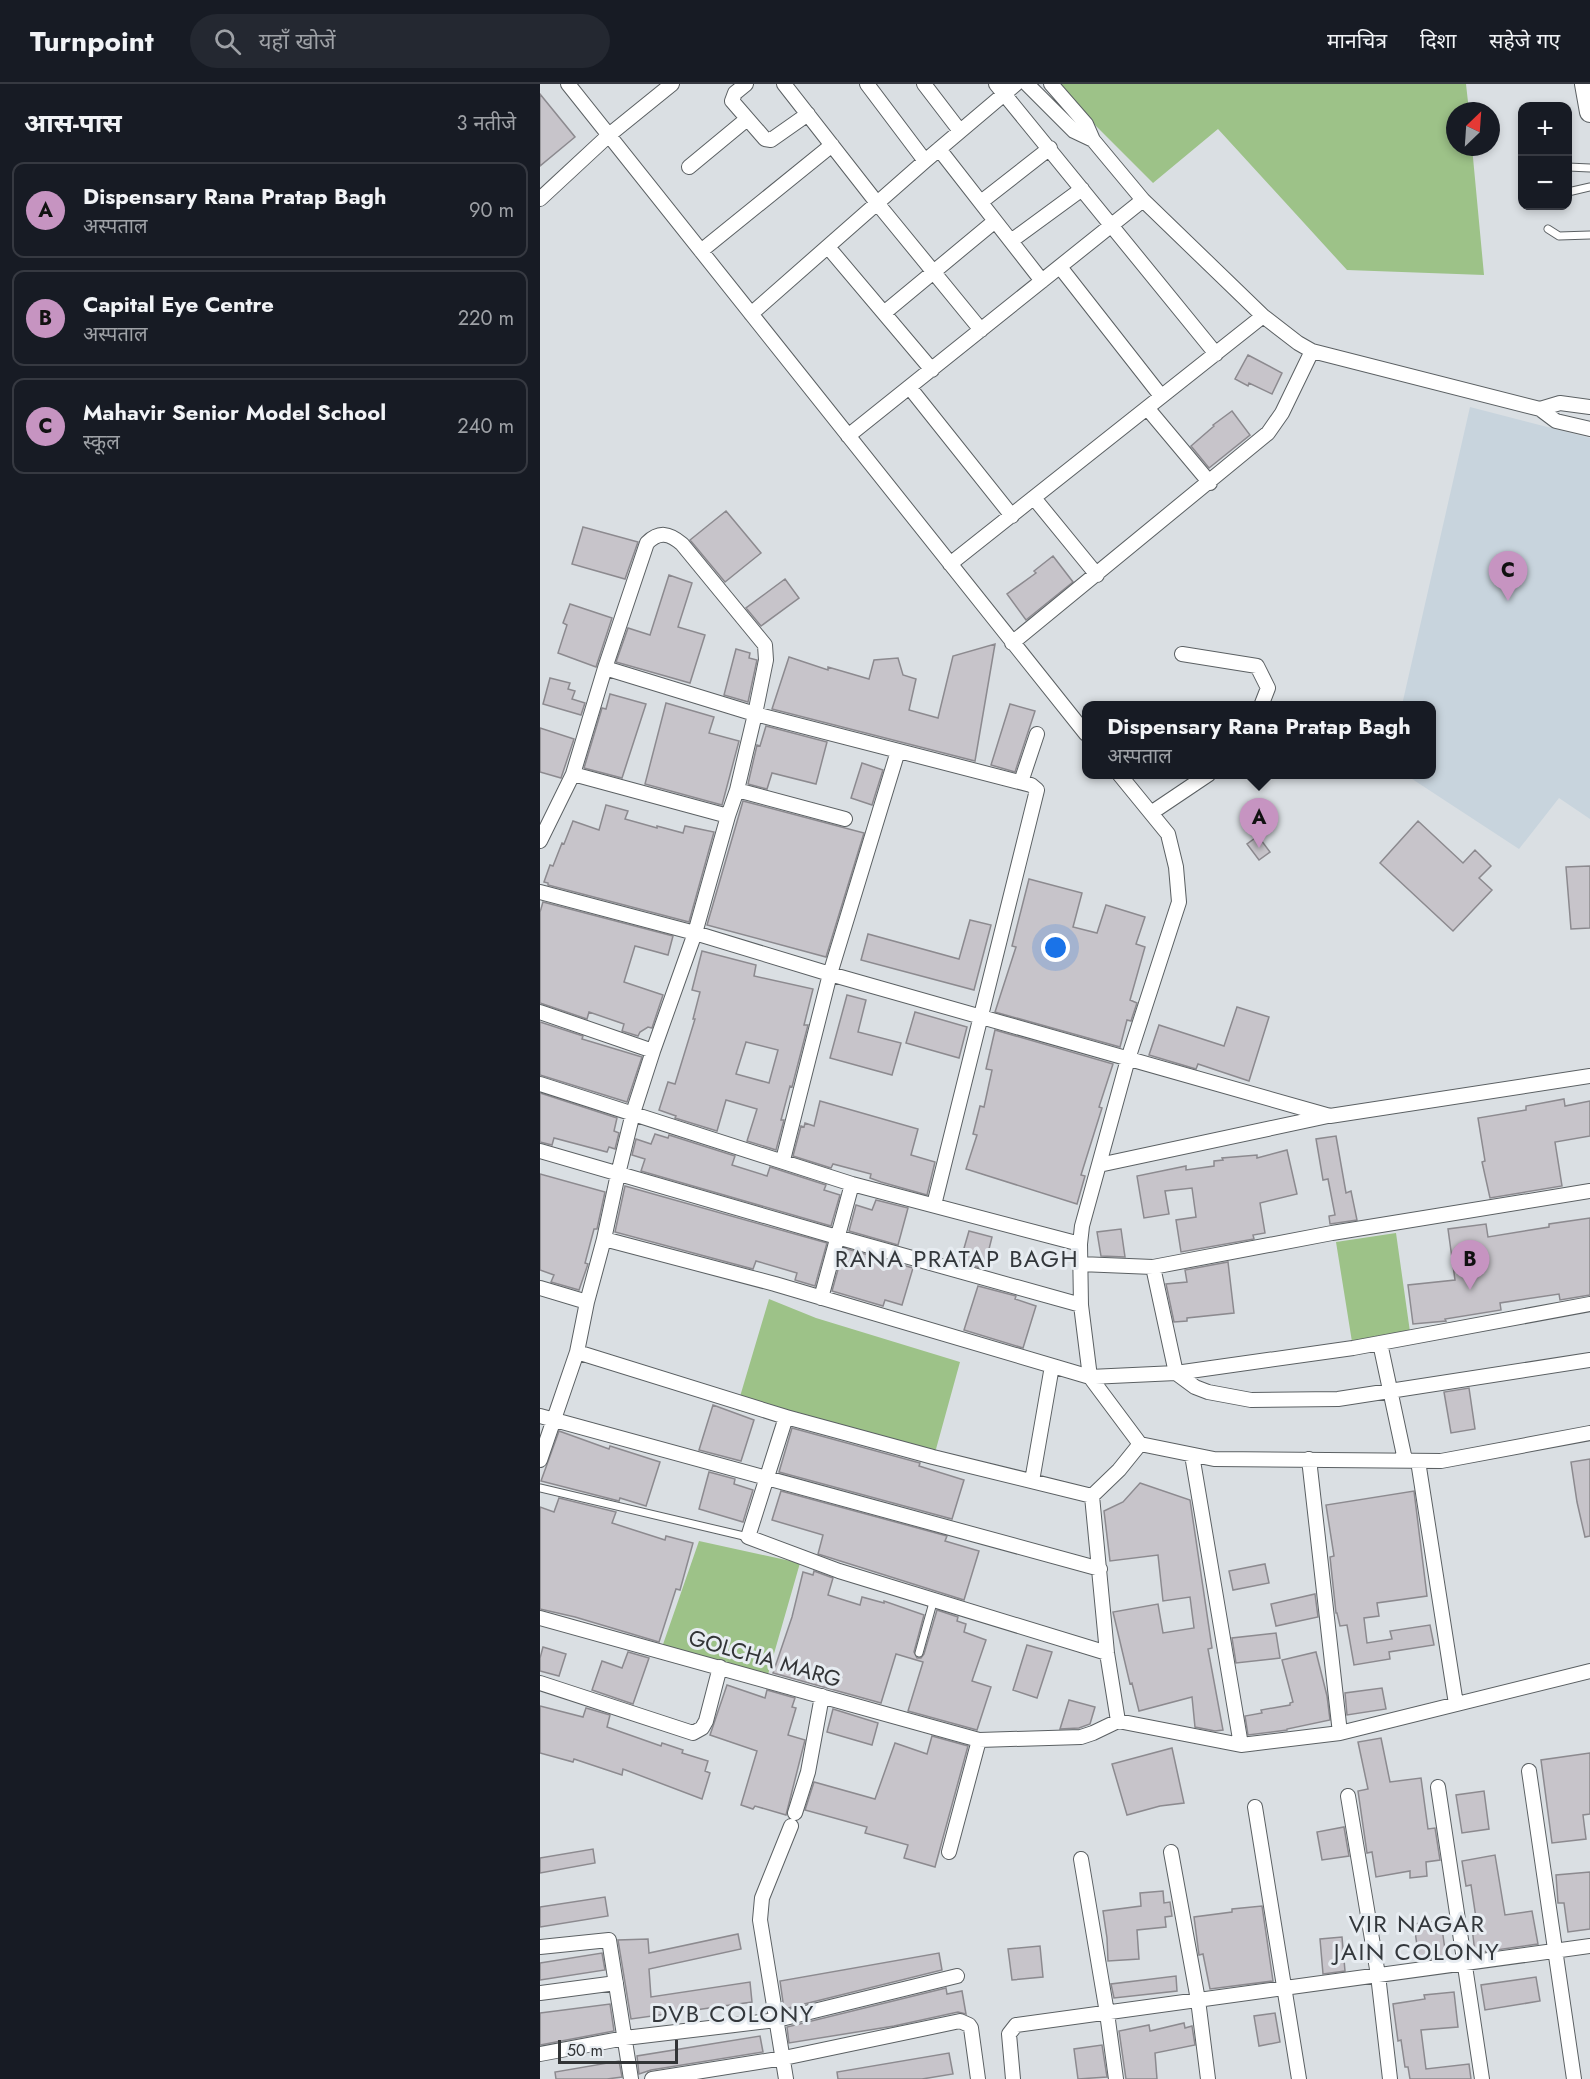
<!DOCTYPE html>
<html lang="hi">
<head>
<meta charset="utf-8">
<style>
	:root { --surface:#171b24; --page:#242831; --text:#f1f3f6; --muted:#9ea1a6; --line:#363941; --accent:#c694c1 }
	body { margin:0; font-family:Jost,"Noto Sans Devanagari",sans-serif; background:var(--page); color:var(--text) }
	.controls { position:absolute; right:18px; top:18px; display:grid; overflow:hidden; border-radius:12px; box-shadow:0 3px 9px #0003 }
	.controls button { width:54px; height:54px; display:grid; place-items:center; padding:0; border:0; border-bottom:2px solid var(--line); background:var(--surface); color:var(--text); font:30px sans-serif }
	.compass { position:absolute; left:906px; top:18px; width:54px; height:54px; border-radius:50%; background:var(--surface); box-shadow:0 3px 9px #0003; rotate:25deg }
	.scale { position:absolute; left:18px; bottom:15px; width:120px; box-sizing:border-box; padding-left:6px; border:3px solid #323436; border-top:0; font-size:16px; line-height:21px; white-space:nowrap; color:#323436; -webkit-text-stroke:4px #e7ecf1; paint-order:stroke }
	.you { position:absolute; left:516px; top:864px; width:21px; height:21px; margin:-15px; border:4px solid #fff; border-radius:50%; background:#1a73e8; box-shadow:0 0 0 9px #1a73e833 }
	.badge { display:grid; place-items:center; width:39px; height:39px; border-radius:50%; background:var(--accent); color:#111; font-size:20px; font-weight:700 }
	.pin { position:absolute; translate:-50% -50px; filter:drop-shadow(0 2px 3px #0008) }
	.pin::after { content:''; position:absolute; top:32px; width:21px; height:18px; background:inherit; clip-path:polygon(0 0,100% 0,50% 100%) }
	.popup { position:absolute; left:542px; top:617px; width:354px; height:78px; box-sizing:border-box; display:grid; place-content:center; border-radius:12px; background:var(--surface); filter:drop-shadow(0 2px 4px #0005); font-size:20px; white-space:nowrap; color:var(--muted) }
	.popup b { font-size:22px; color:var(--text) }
	.popup::after { content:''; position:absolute; left:50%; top:100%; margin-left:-12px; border:12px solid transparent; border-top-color:var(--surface) }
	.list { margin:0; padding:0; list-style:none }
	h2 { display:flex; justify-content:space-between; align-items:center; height:78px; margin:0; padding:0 24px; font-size:26px }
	h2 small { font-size:20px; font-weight:400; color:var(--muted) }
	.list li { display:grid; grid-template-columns:39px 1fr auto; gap:18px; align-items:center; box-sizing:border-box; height:96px; margin:0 12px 12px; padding:0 12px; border:2px solid var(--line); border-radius:12px }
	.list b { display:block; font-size:22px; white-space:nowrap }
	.list p { margin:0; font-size:20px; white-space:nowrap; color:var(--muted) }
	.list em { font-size:20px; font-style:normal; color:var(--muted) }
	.icon { flex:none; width:33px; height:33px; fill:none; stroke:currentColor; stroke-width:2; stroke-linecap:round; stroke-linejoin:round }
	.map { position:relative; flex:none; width:1050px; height:1995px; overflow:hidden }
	header { display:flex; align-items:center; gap:36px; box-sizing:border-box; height:84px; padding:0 30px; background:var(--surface); border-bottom:2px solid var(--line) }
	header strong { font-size:28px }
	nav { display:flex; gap:33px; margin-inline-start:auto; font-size:21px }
	.search { width:420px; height:54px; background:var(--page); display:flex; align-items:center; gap:15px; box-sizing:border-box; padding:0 21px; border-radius:33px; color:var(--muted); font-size:22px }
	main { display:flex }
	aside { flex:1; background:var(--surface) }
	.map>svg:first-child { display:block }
	.built { fill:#c8d4dd }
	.green { fill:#9dc288 }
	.building { fill:#c7c4ca; stroke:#8c8a8f; stroke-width:1.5; fill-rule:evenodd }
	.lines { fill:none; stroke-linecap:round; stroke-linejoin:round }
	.lane-casing { stroke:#5b6063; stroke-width:9 }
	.street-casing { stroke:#5b6063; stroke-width:16 }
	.secondary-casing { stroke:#5b6063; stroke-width:22 }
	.lane { stroke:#fff; stroke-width:7 }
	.street { stroke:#fff; stroke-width:14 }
	.secondary { stroke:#fff; stroke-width:20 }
	.labels { text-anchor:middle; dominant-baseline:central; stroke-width:6; stroke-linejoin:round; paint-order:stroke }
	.street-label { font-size:22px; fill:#323436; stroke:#e7ecf1 }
	.neighbourhood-label { font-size:24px; letter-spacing:1.5px; fill:#33373b; stroke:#e7ecf1 }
</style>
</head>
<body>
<header>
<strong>Turnpoint</strong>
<div class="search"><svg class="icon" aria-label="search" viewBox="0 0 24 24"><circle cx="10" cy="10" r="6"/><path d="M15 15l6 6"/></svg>यहाँ खोजें</div>
<nav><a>मानचित्र</a><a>दिशा</a><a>सहेजे गए</a></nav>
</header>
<main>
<aside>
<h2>आस-पास<small>3 नतीजे</small></h2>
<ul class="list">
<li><span class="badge">A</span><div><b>Dispensary Rana Pratap Bagh</b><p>अस्पताल</p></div><em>90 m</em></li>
<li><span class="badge">B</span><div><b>Capital Eye Centre</b><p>अस्पताल</p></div><em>220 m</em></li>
<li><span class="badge">C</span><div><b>Mahavir Senior Model School</b><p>स्कूल</p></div><em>240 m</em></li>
</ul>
</aside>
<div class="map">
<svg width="1050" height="1995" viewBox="0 0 1050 1995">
	<rect width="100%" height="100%" fill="#dadfe3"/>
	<path class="built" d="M930 323 1050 354V735L1019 714 979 765 866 691 891 690V622L862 621Z"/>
	<path class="green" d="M514 0H926L929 27H915V63H932L944 191 807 186 678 45 613 99Z
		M856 1149 871 1255 813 1264 796 1158Z
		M229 1215 276 1234 420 1278 393 1376 245 1337 196 1326Z
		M159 1457 260 1479 227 1594 120 1569Z"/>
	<path class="building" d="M0 10 35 53 0 82Z
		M708 271 742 289 732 310 709 299 708 302 695 295Z
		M692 327 710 351 669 384 651 362 674 342 673 341Z
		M186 427 221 469 185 498 150 456Z
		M43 443 98 458 85 495 32 480Z
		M513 472 533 498 486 536 467 510 496 489 494 487Z
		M129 491 152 499 138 543 165 551 150 599 76 578 88 544 110 551Z
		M245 495 259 514 221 542 206 524Z
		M30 520 72 534 56 583 18 569 27 541 23 539Z
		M455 560 435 677 232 625 249 573 288 586V583L329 595 334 576 358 574 363 591 376 595 369 626 398 634 413 572Z
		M196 565 210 569 209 574 217 576 208 618 184 611Z
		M10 594 30 599 28 605 35 607 32 615 45 619 41 631 3 620Z
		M70 610 106 620 82 694 44 684 62 624 66 625Z
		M126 619 174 633 169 649 199 657 182 721 105 700Z
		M470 620 495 627 475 688 451 681Z
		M226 642 287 658 276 700 232 689 227 705 208 700 217 661 220 662Z
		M0 644 34 655 21 694 0 688Z
		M322 679 343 686 332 721 311 714Z
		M203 717 324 749 286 873 167 841Z
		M66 721 88 727 85 735 117 744V742L143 749 145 742 174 748 149 838 8 801V799L4 798 10 781 13 782 22 759 24 760 33 737 59 746Z
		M878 737 923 779 935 766 951 782 939 794 952 806 913 847 840 779Z
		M718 752 730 768 719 776 707 760Z
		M1050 782V844L1031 845 1026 783Z
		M489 795 542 809 533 843 557 849 566 821 605 833 596 860 605 863 590 916 597 919 591 937 587 936 580 963 455 928 476 863 472 862Z
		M3 818 133 852 128 871 95 862 84 898 123 911 112 944 108 943 100 948 98 952 82 947 84 940 49 928 47 935 0 919V828Z
		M430 836 451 841 434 906 321 876 328 850 419 875Z
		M162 867 216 881 214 892 273 905 264 941H268L252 1003 250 1002 241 1036H244L236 1066 207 1057 217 1025 186 1016 177 1047 135 1034 136 1032 119 1026 128 998 135 1000 155 935H153L160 908 152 906ZM206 958 238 966 229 999 196 990Z
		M307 911 326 916 318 948 361 959 352 991 290 974Z
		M697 923 729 933 709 997 658 980 656 985 609 971 619 941 684 962Z
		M375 928 427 943 419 974 366 959Z
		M0 938 43 952 42 955 102 973 87 1018 0 991Z
		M455 946 573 980 559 1023 562 1024 541 1091 545 1092 537 1120 426 1085 437 1051 433 1050 440 1022 444 1023 452 986 446 985Z
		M0 1009 77 1034 74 1047 79 1049 75 1065 69 1063 67 1068 14 1054 12 1061 0 1058Z
		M1024 1015 1025 1022 1050 1017V1052L1015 1058 1022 1102 950 1114 942 1078 945 1077 938 1034 986 1026V1022Z
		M280 1017 378 1045 371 1071 395 1078 387 1111 341 1098 330 1094 331 1090 293 1080 291 1084 253 1072 261 1042 264 1043 265 1039 274 1042Z
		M115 1050 128 1054 129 1051 195 1072 192 1081 227 1092 230 1083 286 1101 284 1106 300 1111 291 1142 101 1087 105 1075 92 1071 96 1055 111 1060Z
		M796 1052 806 1109 811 1107 817 1136 790 1140 789 1132 795 1131 788 1095 783 1096 776 1055Z
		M747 1066 757 1110 720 1119 725 1149 713 1151 714 1155 641 1168 636 1136 656 1133 652 1104 625 1107 629 1130 604 1134 597 1092 646 1082V1086L674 1082V1077L683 1076 682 1074 717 1071V1074Z
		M0 1090 65 1108 57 1145H54L45 1179 48 1180 39 1206 11 1198 14 1191 0 1186Z
		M85 1102 287 1159 275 1202 255 1196 257 1189 216 1177 213 1185 75 1148Z
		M336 1116 368 1124 358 1161 309 1147 316 1121 332 1126Z
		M1050 1134V1211L1020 1216 1019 1210 960 1219 961 1226 905 1235 906 1237 873 1240 868 1201 915 1196 908 1145 946 1140 948 1153 1009 1143V1140Z
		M581 1145 585 1173 561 1172 557 1148Z
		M429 1147 452 1153 444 1185 420 1178Z
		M304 1164 373 1184 362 1221 345 1216 343 1222 292 1207Z
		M688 1178 694 1229 647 1234V1237L634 1238 626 1200 647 1198 645 1186Z
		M438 1202 476 1212 475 1215 496 1222 483 1264 424 1246Z
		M929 1304 935 1345 911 1349 904 1308Z
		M173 1321 214 1336 201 1377 159 1366Z
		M252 1344 380 1379 379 1382 424 1396 412 1435 239 1388Z
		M19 1347 69 1365 70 1362 120 1378 106 1422 80 1414 79 1417 1 1397Z
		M1050 1375V1452L1045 1453 1037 1418 1031 1378Z
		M169 1388 195 1395 194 1400 213 1406 203 1438 159 1425Z
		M600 1399 650 1416 672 1564 668 1565 683 1646 675 1647 655 1643 652 1613 599 1627 592 1599 590 1600 573 1528 618 1520 623 1549 654 1544 650 1513 623 1517 618 1471 570 1477 564 1427 583 1418Z
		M241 1407 407 1452 405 1457 439 1467 424 1516 278 1470 283 1451 232 1436Z
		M874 1407 887 1512 837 1519 839 1532 824 1534 827 1559 852 1555 850 1547 890 1541 894 1561 849 1568 850 1575 814 1581 807 1541 800 1542 797 1529H796L790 1473 794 1472 786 1421Z
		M19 1414 76 1428 72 1439 125 1456 126 1452 153 1459 140 1506 136 1505 119 1558 35 1533 0 1525V1423L14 1428Z
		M725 1480 729 1499 693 1506 689 1487Z
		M274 1487 293 1494 288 1511 320 1521 322 1513 344 1519V1517L384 1531 374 1568 377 1574H381L384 1570 397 1526 418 1533 417 1537 426 1540 424 1548 446 1556 432 1597 451 1603 437 1646 368 1627 383 1578 356 1570 341 1619 233 1589 252 1533 263 1488 273 1491Z
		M775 1510 778 1533 736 1542 731 1520Z
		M736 1549 740 1574 696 1579 692 1554Z
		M487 1561 512 1568 497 1614 473 1606Z
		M3 1563 26 1570 19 1592 0 1587V1574Z
		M88 1568 109 1574 93 1620 52 1606 62 1577 82 1584Z
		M776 1568 787 1612 790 1636 747 1645V1646L708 1651 705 1632 722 1629 721 1626 750 1621V1619L753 1618 742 1576Z
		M187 1601 225 1614 227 1606 255 1614 252 1623 256 1624 248 1651 265 1656 246 1731 215 1722 213 1725 201 1721 217 1667 170 1651Z
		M842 1604 846 1625 807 1631 805 1609Z
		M529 1616 555 1623 550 1640 539 1644 520 1645Z
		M0 1622 43 1633 46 1624 70 1631 67 1643 121 1662 122 1659 143 1666 142 1669 168 1677 165 1687 170 1689 162 1715 83 1685 82 1691 34 1675 33 1678 0 1669Z
		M293 1625 338 1639 332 1661 287 1648Z
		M392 1652 428 1662 395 1783 364 1774 368 1761 325 1749 327 1743 265 1726 274 1698 335 1715 355 1659 387 1670Z
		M841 1654 850 1698 881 1694 888 1745 895 1744 900 1776 886 1778 887 1792 870 1794V1787L836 1793 832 1768 827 1769 818 1707 828 1705 818 1658Z
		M632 1664 644 1719 620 1722 587 1731 572 1680Z
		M1050 1669V1730L1043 1731 1046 1755 1012 1759 1001 1676Z
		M944 1707 949 1745 922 1749 916 1711Z
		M804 1743 809 1772 782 1776 777 1748Z
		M53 1765 55 1779 0 1789V1774Z
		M955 1771 965 1831 992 1827 998 1860 935 1869 931 1835 936 1834 931 1801 926 1802 922 1777Z
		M1050 1788V1845L1028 1848 1024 1819H1018L1016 1791Z
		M623 1807 624 1819 630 1818 632 1832 625 1833 626 1843 597 1846 599 1875 568 1877 567 1854 563 1827 601 1822 600 1809Z
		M65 1813 68 1832 0 1843V1823Z
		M722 1822 733 1897 670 1905 663 1870 659 1871 654 1833 692 1828V1825Z
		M901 1837 906 1873 879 1876 874 1840Z
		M198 1850 201 1865 109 1885 111 1913 210 1898 212 1918 91 1935 78 1856 108 1855 109 1869Z
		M802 1853 805 1887 783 1890 780 1855Z
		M500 1862 503 1893 472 1896 468 1865Z
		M62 1869 65 1886 0 1896V1879Z
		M399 1869 402 1886 244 1925 240 1897Z
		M636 1892 637 1907 574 1914 571 1900Z
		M996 1893 1000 1917 945 1926 941 1901Z
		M406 1904 407 1910 422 1907 426 1930 418 1928 354 1942 249 1959 247 1943Z
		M914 1908 918 1943 881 1946 886 1985 929 1980 931 1995H870L868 1983H865L861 1956 858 1957 853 1920 885 1915 884 1911Z
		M70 1920 74 1947 0 1961V1929Z
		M735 1929 740 1958 719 1962 714 1932Z
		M644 1939 645 1944 652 1942 655 1961 615 1969 617 1995H586L579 1947 609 1941 610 1947Z
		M220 1952 223 1968 111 1986 99 1990 97 1972Z
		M562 1961 567 1993 538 1995 534 1965Z
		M409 1969 413 1990 382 1995H298L297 1988Z
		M79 1977 82 1993 67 1995H16L15 1988Z"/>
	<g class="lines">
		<defs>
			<path id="lane" d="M1028 83 1050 84
				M1028 108 1050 103
				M1008 145 1019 152 1050 151
				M0 1404 208 1453
				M379 1569 394 1515"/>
			<path id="street" d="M28 0 546 650
				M206 0 195 9 192 17 225 55 231 56 268 30
				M244 0 337 119 441 246
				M327 0 385 77
				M384 0 420 47
				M456 0 676 270
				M487 0 534 47 553 56
				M511 0 546 40 553 56 603 116 723 232 758 259 772 267 1000 325 1016 337 1050 345
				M399 65 502 197
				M149 83 207 35
				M0 115 69 51 132 0
				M441 118 510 64
				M471 157 542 105
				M288 163 392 286
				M161 167 292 61
				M520 183 621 312
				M344 229 455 137
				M211 230 385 77 476 0
				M370 304 472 432
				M608 325 670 399
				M1000 325 1020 319 1050 323
				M308 352 603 116
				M494 414 557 491
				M410 480 723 232
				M472 559 728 349 742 329 772 267
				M642 570 717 582 728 604 721 622
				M65 584 107 459C119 447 129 449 142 460L225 561 226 576 215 630 491 701 497 706 394 1121
				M579 690 628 750 636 783 639 818 588 975 542 1142 540 1160 541 1221 550 1293 600 1360 674 1375 901 1377 1050 1349
				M481 698 497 650
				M197 706 305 735
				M611 729 669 690
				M0 757 33 690 65 584 215 630 197 706 188 732 33 690
				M0 808 155 849 290 890 790 1032 1050 992
				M0 928 113 967
				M0 1000 312 1100 540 1160
				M0 1067 297 1153 541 1221
				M243 1076 290 890 358 667
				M559 1081 788 1032
				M64 1155 78 1090 93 1029 113 967 155 849 188 732
				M540 1180 613 1183 792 1149 1050 1107
				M613 1183 636 1289 655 1303 668 1308 711 1316 798 1315 1050 1276
				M0 1204 47 1218
				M281 1214 312 1100
				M840 1259 865 1376
				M0 1332 560 1485
				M246 1333 208 1453 299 1487 567 1569
				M600 1360 579 1386 552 1412 393 1373 246 1333 37 1268 47 1218 64 1155 235 1200 550 1293 636 1289 813 1264 1050 1220
				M0 1376 37 1268
				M878 1377 916 1620
				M492 1397 512 1282
				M552 1412 567 1569 578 1637
				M0 1534 439 1656 541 1653 553 1649 578 1637 701 1661 652 1371
				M0 1599 153 1649 162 1644 166 1637 180 1583
				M800 1649 1050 1587
				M701 1661 800 1649 769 1375
				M989 1687 1034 1995
				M898 1703 942 1995
				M808 1712 838 1891 850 1995
				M715 1723 759 1995
				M255 1729 268 1688 282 1612
				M409 1768 439 1656
				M631 1768 658 1916 668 1995
				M541 1775 567 1929 576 1995
				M0 1863 69 1856 91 1995
				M0 1909 76 1899
				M0 1970 85 1954 237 1936 417 1892
				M112 1995 244 1974 420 1937 429 1941 431 1944 438 1995
				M246 1995 220 1836 222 1814 251 1742
				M473 1995 469 1950 476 1941 1050 1862"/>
			<path id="secondary" d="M1045 0 1050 28"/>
		</defs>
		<use href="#lane" class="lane-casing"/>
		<use href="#street" class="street-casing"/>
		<use href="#secondary" class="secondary-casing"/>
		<use href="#lane" class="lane"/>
		<use href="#street" class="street"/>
		<use href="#secondary" class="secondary"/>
	</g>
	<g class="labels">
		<g class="street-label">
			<text transform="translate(225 1574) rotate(16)">GOLCHA MARG</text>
		</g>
		<g class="neighbourhood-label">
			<text x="417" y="1174">RANA PRATAP BAGH</text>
			<text x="877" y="1839">VIR NAGAR<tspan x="877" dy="28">JAIN COLONY</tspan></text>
			<text x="193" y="1929">DVB COLONY</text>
		</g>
	</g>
</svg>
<div class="controls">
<button>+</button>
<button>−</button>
</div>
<svg class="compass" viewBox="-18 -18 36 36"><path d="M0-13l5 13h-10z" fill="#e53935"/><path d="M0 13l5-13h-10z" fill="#9ea1a6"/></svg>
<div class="scale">50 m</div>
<div class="you"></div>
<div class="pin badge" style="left:719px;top:764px">A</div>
<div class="popup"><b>Dispensary Rana Pratap Bagh</b>अस्पताल</div>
<div class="pin badge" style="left:930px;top:1206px">B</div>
<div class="pin badge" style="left:968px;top:517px">C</div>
</div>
</main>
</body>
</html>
